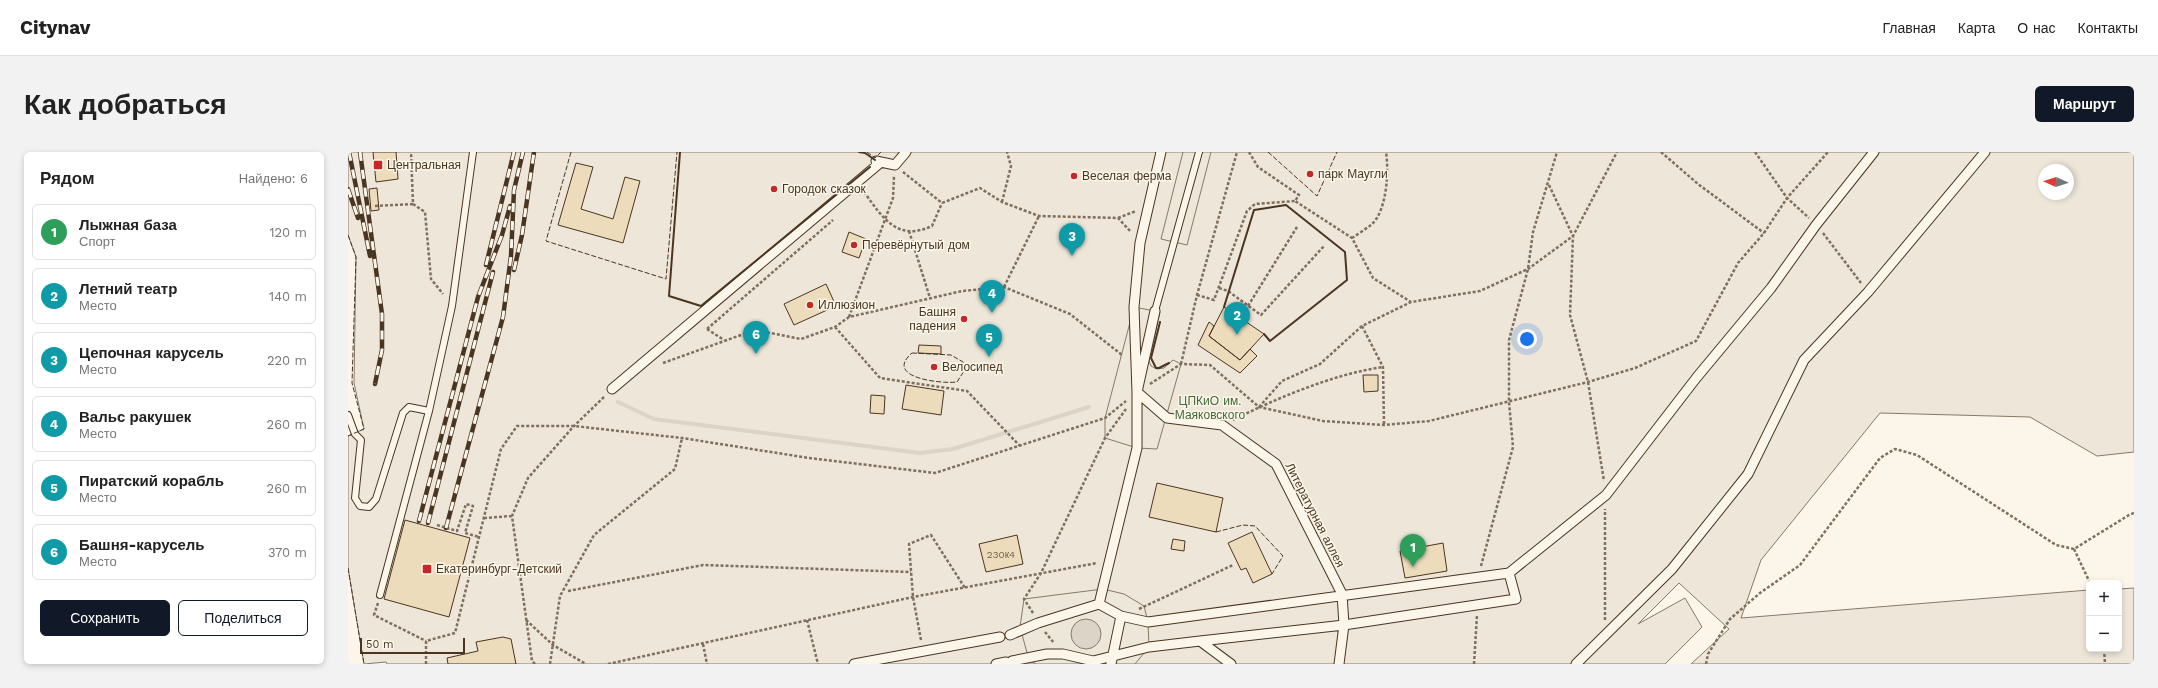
<!DOCTYPE html>
<html lang="ru">
<head>
<meta charset="utf-8">
<style>
	:root { --surface:#fff; --page:#f2f2f2; --text:#222; --muted:#767676; --line:#e0e0e0; --accent:#111827 }
	body { margin:0; font-family:"Work Sans",sans-serif; background:var(--page); color:var(--text) }
	.controls { position:absolute; right:12px; bottom:12px; display:grid; overflow:hidden; border-radius:6px; box-shadow:0 2px 6px #0003 }
	.controls button { width:36px; height:36px; display:grid; place-items:center; padding:0; border:0; border-bottom:1px solid var(--line); background:var(--surface); color:var(--text); font:20px sans-serif }
	.compass { position:absolute; left:1690px; top:12px; width:36px; height:36px; border-radius:50%; background:var(--surface); box-shadow:0 2px 6px #0003; rotate:273deg }
	.scale { position:absolute; left:12px; bottom:10px; width:105px; box-sizing:border-box; padding-left:4px; border:2px solid #4a3520; border-top:0; font-size:11px; line-height:14px; white-space:nowrap; color:#4a3520; -webkit-text-stroke:3px #fbf6e9; paint-order:stroke }
	.you { position:absolute; left:1179px; top:187px; width:14px; height:14px; margin:-10px; border:3px solid #fff; border-radius:50%; background:#1a73e8; box-shadow:0 0 0 6px #1a73e833 }
	.badge { display:grid; place-items:center; width:26px; height:26px; border-radius:50%; background:var(--accent); color:#fff; font-size:13px; font-weight:700 }
	.pin { position:absolute; translate:-50% -33px; filter:drop-shadow(0 1px 2px #0008) }
	.pin::after { content:''; position:absolute; top:21px; width:14px; height:12px; background:inherit; clip-path:polygon(0 0,100% 0,50% 100%) }
	.list { margin:0; padding:0; list-style:none }
	h2 { display:flex; justify-content:space-between; align-items:center; height:52px; margin:0; padding:0 16px; font-size:17px }
	h2 small { font-size:13px; font-weight:400; color:var(--muted) }
	.list li { display:grid; grid-template-columns:26px 1fr auto; gap:12px; align-items:center; box-sizing:border-box; height:56px; margin:0 8px 8px; padding:0 8px; border:1px solid var(--line); border-radius:6px }
	.list b { display:block; font-size:15px; white-space:nowrap }
	.list p { margin:0; font-size:13px; white-space:nowrap; color:var(--muted) }
	.list em { font-size:13px; font-style:normal; color:var(--muted) }
	.actions { display:flex; gap:8px; padding:12px 16px }
	.actions a { flex:1; padding:9px 0; border:1px solid var(--accent); border-radius:6px; text-align:center; font-size:14px; color:var(--accent) }
	.actions .main { background:var(--accent); color:#fff }
	.map { position:relative; flex:none; width:1786px; height:512px; overflow:hidden; border-radius:6px }
	header { display:flex; align-items:center; gap:24px; box-sizing:border-box; height:56px; padding:0 20px; background:var(--surface); border-bottom:1px solid var(--line) }
	header strong { font-size:19px }
	nav { display:flex; gap:22px; margin-inline-start:auto; font-size:14px }
	.intro { display:flex; align-items:center; justify-content:space-between; box-sizing:border-box; height:96px; padding:0 24px }
	h1 { margin:0; font-size:28px }
	.button { padding:10px 18px; border-radius:6px; background:var(--accent); color:#fff; font-size:14px; font-weight:700 }
	main { display:flex; gap:24px; padding:0 24px }
	aside { flex:1; background:var(--surface); border-radius:6px; box-shadow:0 2px 6px #0003 }
	.map>svg:first-child { display:block }
	.green { fill:#ede6d9; stroke:#887966; fill-rule:evenodd }
	.parking { fill:#ede7d9; stroke:#887966 }
	.water { fill:#dcd4c6; stroke:#887966 }
	.lines { fill:none; stroke-linecap:round; stroke-linejoin:round }
	.stream { stroke:#dcd4c6; stroke-width:4 }
	.building { fill:#ecdcbc; stroke:#4a3520 }
	.service-casing { stroke:#4a3520; stroke-width:8 }
	.pedestrian-casing { stroke:#4a3520; stroke-width:11 }
	.path { stroke:#7f6f5c; stroke-width:2.5; stroke-dasharray:3 2; stroke-linecap:butt }
	.service { stroke:#fbf6e9; stroke-width:6 }
	.pedestrian { stroke:#fbf6e9; stroke-width:9 }
	.rail-casing { stroke:#4a3520; stroke-width:4.5 }
	.rail { stroke:#fbf6e9; stroke-width:3; stroke-dasharray:9; stroke-linecap:butt }
	.fence { stroke:#4a3520; stroke-width:1; stroke-dasharray:5 2; stroke-linecap:butt }
	.wall { stroke:#4a3520; stroke-width:2 }
	.poi-dot { fill:#c62828; stroke:#fbf6e9; stroke-width:1.5 }
	.labels { text-anchor:middle; dominant-baseline:central; stroke-width:3; stroke-linejoin:round; paint-order:stroke }
	.number-label { font-size:10px; fill:#725f47 }
	.poi-label { font-size:12px; fill:#4a3520; stroke:#fbf6e9; text-anchor:start }
	.park-label { font-size:12px; fill:#436837; stroke:#fbf6e9 }
	.street-label { font-size:12px; fill:#4a3520; stroke:#fbf6e9 }
</style>
</head>
<body>
<header>
<strong>Citynav</strong>
<nav><a>Главная</a><a>Карта</a><a>О нас</a><a>Контакты</a></nav>
</header>
<div class="intro"><h1>Как добраться</h1><a class="button">Маршрут</a></div>
<main>
<aside>
<h2>Рядом<small>Найдено: 6</small></h2>
<ul class="list">
<li><span class="badge" style="background:#2e9e5b">1</span><div><b>Лыжная база</b><p>Спорт</p></div><em>120 m</em></li>
<li><span class="badge" style="background:#0f9aa8">2</span><div><b>Летний театр</b><p>Место</p></div><em>140 m</em></li>
<li><span class="badge" style="background:#0f9aa8">3</span><div><b>Цепочная карусель</b><p>Место</p></div><em>220 m</em></li>
<li><span class="badge" style="background:#0f9aa8">4</span><div><b>Вальс ракушек</b><p>Место</p></div><em>260 m</em></li>
<li><span class="badge" style="background:#0f9aa8">5</span><div><b>Пиратский корабль</b><p>Место</p></div><em>260 m</em></li>
<li><span class="badge" style="background:#0f9aa8">6</span><div><b>Башня-карусель</b><p>Место</p></div><em>370 m</em></li>
</ul>
<div class="actions"><a class="main">Сохранить</a><a>Поделиться</a></div>
</aside>
<div class="map">
<svg width="1786" height="512" viewBox="0 0 1786 512">
	<rect width="100%" height="100%" fill="#fbf6e9"/>
	<path class="green" d="M0 0H1786V300L1749 304 1682 265 1532 261 1413 408 1393 466 1741 438V497H1771V437L1786 436V512H1343L1381 477 1331 431 1290 472 1337 446 1354 475 1317 512H39L38 510 16 512 0 416V284L16 277 6 231 8 105 0 83ZM1696 18H1720V42H1696Z"/>
	<path class="parking" d="M835 0H863L839 93 813 87Z
		M786 155 812 160 801 209 803 214 809 217 816 216 825 208 833 212 809 297 789 296 757 286V266Z
		M755 437 776 442 796 454 800 470 801 495 787 512H688L681 508 672 475 676 447Z"/>
	<path class="water" d="M723 482a15 15 0 1 1 30 0a15 15 0 1 1-30 0Z"/>
	<g class="lines">
		<path class="stream" d="M270 250 306 267 572 301 605 297 741 255"/>
	</g>
	<path class="building" d="M25 0H48L50 27 28 30Z
		M228 11 245 15 233 57 265 67 277 25 292 29 275 91 210 73Z
		M29 36 31 58 23 59 21 37Z
		M501 80 518 87 511 106 494 100Z
		M478 132 488 154 446 173 436 152Z
		M876 155 916 182 892 208 861 184Z
		M861 170 866 174 861 184 892 208 902 197 909 204 892 221 850 193Z
		M571 193 593 194V202L570 201Z
		M1015 223H1030V239L1016 240Z
		M558 233 596 239 593 263 554 257Z
		M523 243 537 244 536 262 522 261Z
		M809 331 875 346 868 380 801 365Z
		M57 368 122 386 101 465 36 447Z
		M904 380 924 422 905 431 898 416 893 418 880 391Z
		M669 383 675 412 638 420 631 392Z
		M825 387 837 389 836 399 823 397Z
		M1095 391 1099 419 1057 426 1052 399Z
		M155 485 163 487 168 512H100L99 506 130 499 128 490Z"/>
	<g class="lines">
		<defs>
			<path id="service" d="M807 159 851 0
				M0 263 7 282 13 288 7 346 12 354 21 355 28 347 55 261 61 255 81 259
				M32 443 81 259 104 154 125 0"/>
			<path id="pedestrian" d="M813 0 792 91 786 155 789 240 819 266 874 273 928 312 994 442 996 473 991 512
				M528 9 547 13 558 0
				M264 237 533 10
				M751 452 789 296V240L807 159
				M662 483 690 471 751 452 773 464 800 470 1161 421
				M852 489 996 473 1168 447 1161 421 1258 343 1349 225 1423 136 1468 73 1526 0
				M664 509 699 502H715L745 509 801 495 852 489 883 512
				M506 512 652 485
				M648 512 658 510
				M763 512 773 464
				M1228 512 1324 417 1400 322 1456 208 1520 140 1637 0"/>
		</defs>
		<use href="#service" class="service-casing"/>
		<use href="#pedestrian" class="pedestrian-casing"/>
		<path class="path" d="M901 0 910 15 951 43 947 49 1004 86 1025 126 1063 150
			M1313 0 1350 32 1416 81
			M1407 0 1439 46 1461 66
			M555 20 594 51 632 36 654 50 691 64 770 66 783 80
			M1201 33 1225 84 1222 163 1240 230 1256 329
			M516 40C535 66 549 90 584 74L594 51
			M654 50 663 14 659 0
			M65 52 77 60 83 127 95 142
			M27 54 65 52 63 0
			M770 66 788 59
			M561 79 582 146
			M1475 81 1513 131
			M1004 86C1010 82 1018 77 1024 72 1039 58 1041 19 1038 0
			M656 135 691 64
			M871 136 880 139 913 163 976 94
			M849 143 866 148 899 59 907 52 947 49
			M900 154 949 75
			M501 165 545 46 546 24
			M1014 174 1035 215 1036 273
			M487 175 532 226 619 239 672 294
			M359 177 485 68
			M359 177 376 188
			M315 211 407 178 453 187 487 175 501 165 614 139 656 135 722 162 774 203
			M833 212 849 143 889 0
			M802 232 833 212 862 213 911 255 975 269 1036 273 1081 269 1240 230 1287 216 1348 189 1390 111 1416 81 1439 46 1480 0
			M911 255 934 229 972 212 1014 174 1063 150 1132 139 1180 117 1225 84 1269 0
			M885 268C929 246 986 222 1035 215
			M136 366 164 364
			M89 373 109 379 118 352 125 354 117 381 131 385
			M1726 397 1742 431
			M1133 414 1165 295 1161 250V188L1180 117 1185 80 1209 0
			M220 439 355 413 563 420
			M30 451 26 463 78 489
			M791 457 885 413
			M685 461 676 447 693 421 757 286 778 257
			M178 468 205 493 238 512
			M459 468 470 512
			M1257 468V357
			M697 480 706 491
			M573 488 565 445 561 392 583 383 617 436
			M355 492 359 512
			M1756 497 1757 512
			M78 512V489L107 481 153 297 169 274H226L334 286 461 306 587 321 757 266 778 249
			M187 512 184 509 164 364 180 326 226 274 257 244
			M202 512 212 444 246 383 327 317 334 286
			M260 512 565 445 749 411
			M1126 512 1129 463
			M1358 512 1360 502 1382 467 1412 441 1452 413 1532 306 1547 297 1569 303 1708 393 1726 397 1781 363 1786 361"/>
		<use href="#service" class="service"/>
		<use href="#pedestrian" class="pedestrian"/>
		<defs>
			<path id="rail" d="M1 0 22 104
				M12 0 34 162V198L27 232
				M0 37 10 66
				M138 113 166 0
				M166 118 174 83 186 0
				M71 369 130 145 154 83 162 54
				M80 371 145 120
				M98 376 155 165 163 104 166 38 175 0"/>
		</defs>
		<use href="#rail" class="rail-casing"/>
		<use href="#rail" class="rail"/>
		<path class="fence" d="M223 0 198 89 318 127 329 0
			M519 0 527 6 533 0
			M920 0 969 44 989 0
			M0 83 8 105 4 231 16 277 0 284
			M564 201 603 203 615 210 616 219 609 230C594 232 535 226 564 201Z
			M868 380 895 373 907 374 935 404 924 422
			M0 416 16 512"/>
		<path class="wall" d="M332 0 321 144 353 154 522 15
			M511 0 517 1 527 8
			M876 155 906 58 938 53 997 100 999 128 922 189 916 182
			M812 170 803 206 808 216H811L821 211"/>
	</g>
	<g class="poi-dot">
		<rect x="25" y="8" width="10" height="10" rx="2"/>
		<circle cx="962" cy="22" r="4"/>
		<circle cx="726" cy="24" r="4"/>
		<circle cx="426" cy="37" r="4"/>
		<circle cx="506" cy="93" r="4"/>
		<circle cx="462" cy="153" r="4"/>
		<circle cx="616" cy="167" r="4"/>
		<circle cx="586" cy="215" r="4"/>
		<rect x="74" y="412" width="10" height="10" rx="2"/>
	</g>
	<g class="labels">
		<g class="number-label">
			<text x="653" y="402">230к4</text>
		</g>
		<g class="poi-label">
			<text x="39" y="13">Центральная</text>
			<text x="970" y="22">парк Маугли</text>
			<text x="734" y="24">Веселая ферма</text>
			<text x="434" y="37">Городок сказок</text>
			<text x="514" y="93">Перевёрнутый дом</text>
			<text x="470" y="153">Иллюзион</text>
			<text x="608" y="160" text-anchor="end">Башня<tspan x="608" dy="14">падения</tspan></text>
			<text x="594" y="215">Велосипед</text>
			<text x="88" y="417">Екатеринбург-Детский</text>
		</g>
		<g class="park-label">
			<text x="862" y="249">ЦПКиО им.<tspan x="862" dy="14">Маяковского</tspan></text>
		</g>
		<g class="street-label">
			<text transform="translate(967 363) rotate(63)">Литературная аллея</text>
		</g>
	</g>
</svg>
<div class="controls">
<button>+</button>
<button>−</button>
</div>
<svg class="compass" viewBox="-18 -18 36 36"><path d="M0-13l5 13h-10z" fill="#e53935"/><path d="M0 13l5-13h-10z" fill="#767676"/></svg>
<div class="scale">50 m</div>
<div class="you"></div>
<div class="pin badge" style="left:1065px;top:415px;background:#2e9e5b">1</div>
<div class="pin badge" style="left:889px;top:183px;background:#0f9aa8">2</div>
<div class="pin badge" style="left:724px;top:104px;background:#0f9aa8">3</div>
<div class="pin badge" style="left:644px;top:161px;background:#0f9aa8">4</div>
<div class="pin badge" style="left:641px;top:205px;background:#0f9aa8">5</div>
<div class="pin badge" style="left:408px;top:202px;background:#0f9aa8">6</div>
</div>
</main>
</body>
</html>
